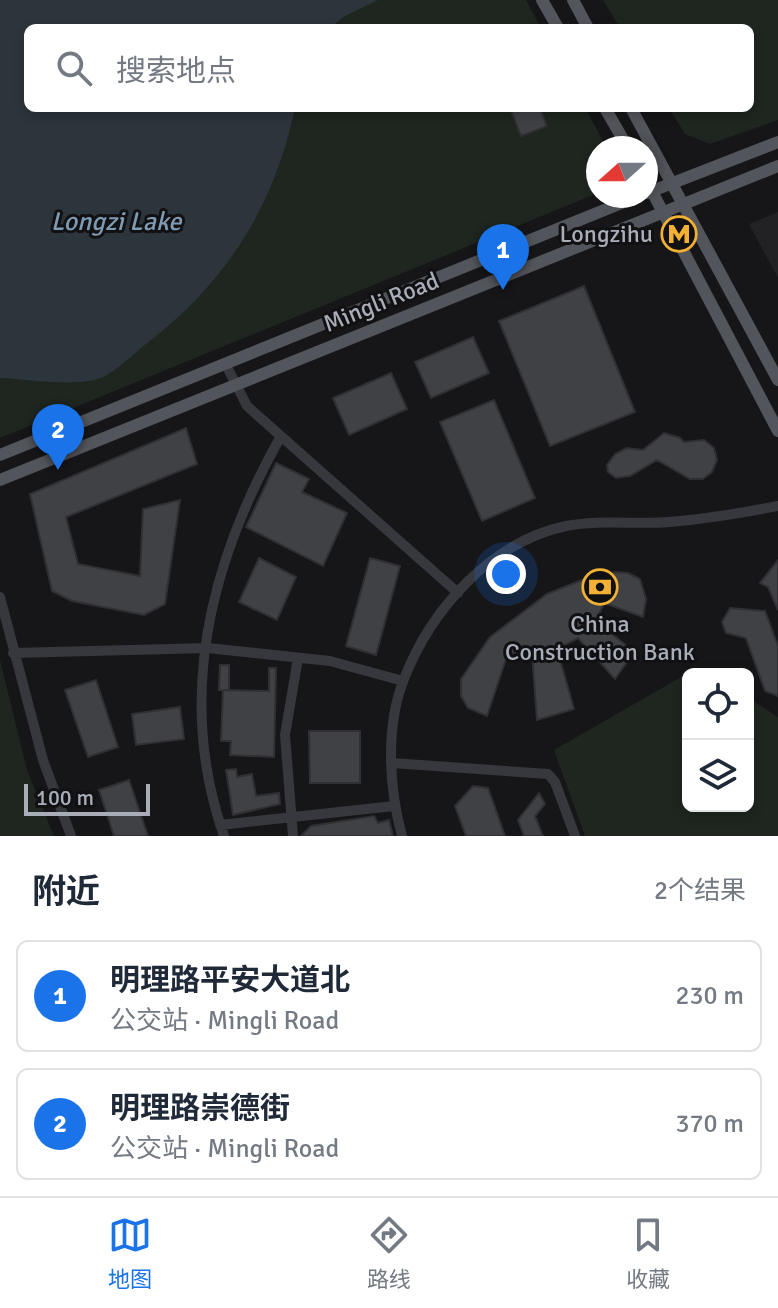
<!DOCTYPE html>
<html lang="zh">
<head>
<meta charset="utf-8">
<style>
	:root { --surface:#fff; --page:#f6f6f7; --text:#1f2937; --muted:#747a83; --line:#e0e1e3; --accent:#1a73e8 }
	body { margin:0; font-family:Signika,"Noto Sans SC",sans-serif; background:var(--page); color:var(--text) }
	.controls { position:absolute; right:24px; bottom:24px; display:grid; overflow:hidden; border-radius:12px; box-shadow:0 4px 12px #0003 }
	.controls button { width:72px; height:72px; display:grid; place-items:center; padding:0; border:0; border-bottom:2px solid var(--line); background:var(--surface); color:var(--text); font:40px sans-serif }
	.compass { position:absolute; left:586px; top:136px; width:72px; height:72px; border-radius:50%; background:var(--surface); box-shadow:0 4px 12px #0003; rotate:249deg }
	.scale { position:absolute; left:24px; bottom:20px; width:126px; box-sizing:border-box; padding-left:8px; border:4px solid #a8adb8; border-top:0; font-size:22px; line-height:28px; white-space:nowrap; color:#a8adb8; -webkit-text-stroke:6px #111113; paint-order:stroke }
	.you { position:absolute; left:506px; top:574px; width:28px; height:28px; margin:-20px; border:6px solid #fff; border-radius:50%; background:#1a73e8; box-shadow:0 0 0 12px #1a73e833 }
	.badge { display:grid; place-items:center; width:52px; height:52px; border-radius:50%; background:var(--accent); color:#fff; font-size:26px; font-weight:700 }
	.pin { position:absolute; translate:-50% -66px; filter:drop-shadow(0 2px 4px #0008) }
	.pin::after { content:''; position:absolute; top:42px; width:28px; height:24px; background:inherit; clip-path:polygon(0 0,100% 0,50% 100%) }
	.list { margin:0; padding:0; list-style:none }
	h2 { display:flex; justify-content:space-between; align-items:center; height:104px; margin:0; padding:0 32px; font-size:34px }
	h2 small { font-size:26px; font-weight:400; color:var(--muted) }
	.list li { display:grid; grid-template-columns:52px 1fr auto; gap:24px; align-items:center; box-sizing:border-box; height:112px; margin:0 16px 16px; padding:0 16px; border:2px solid var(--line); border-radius:12px }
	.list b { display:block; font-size:30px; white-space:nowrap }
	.list p { margin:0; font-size:26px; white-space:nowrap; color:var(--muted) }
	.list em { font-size:26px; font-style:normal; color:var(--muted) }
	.icon { flex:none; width:44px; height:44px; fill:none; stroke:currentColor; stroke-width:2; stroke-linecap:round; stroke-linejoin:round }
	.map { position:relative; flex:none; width:778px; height:836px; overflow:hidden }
	.search { position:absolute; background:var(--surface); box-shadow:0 4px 12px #0003; left:24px; right:24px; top:24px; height:88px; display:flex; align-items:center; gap:20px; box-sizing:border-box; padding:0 28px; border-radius:12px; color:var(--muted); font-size:30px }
	.sheet { height:360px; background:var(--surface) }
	nav { display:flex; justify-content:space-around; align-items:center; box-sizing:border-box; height:112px; border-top:2px solid var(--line); background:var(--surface); font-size:22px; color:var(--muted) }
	nav a { display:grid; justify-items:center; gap:4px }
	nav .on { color:var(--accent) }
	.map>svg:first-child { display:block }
	.built { fill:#222225 }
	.green { fill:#1e261f }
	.water { fill:#2c353c }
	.building { fill:#404145; stroke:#303034; stroke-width:2 }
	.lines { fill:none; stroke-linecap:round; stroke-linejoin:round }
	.minor { stroke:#37383d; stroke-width:10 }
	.major { stroke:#53555c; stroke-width:12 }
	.labels { text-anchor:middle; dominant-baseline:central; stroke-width:6; stroke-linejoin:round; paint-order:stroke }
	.poi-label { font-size:24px; fill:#a8adb8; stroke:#111113; text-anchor:end }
	.street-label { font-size:24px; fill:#a8adb8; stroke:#111113 }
	.water-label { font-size:26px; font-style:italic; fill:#7f9bb3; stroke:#111113 }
</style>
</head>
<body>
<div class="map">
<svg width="778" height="836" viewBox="0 0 778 836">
	<rect width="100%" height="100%" fill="#161618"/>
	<path class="built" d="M778 212V278L749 224Z"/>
	<path class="green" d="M0 0H526L541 28H28V108H585L607 148H598V193L0 438Z
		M603 0H778V120L710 144 685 134 669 108H750V28H620Z
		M0 660 27 770 54 836H0Z
		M738 671 740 674H688V806H748V689L756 703 778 717V836H585L554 750 688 673Z"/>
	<path class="water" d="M0 0H378L343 17 330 28H28V108H295C274 207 226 283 146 344 133 354 118 370 103 377 80 388 26 379 0 378Z"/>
	<path class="building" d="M510 108H540L547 126 521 136Z
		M584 286 635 412 550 446 499 321Z
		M473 337 489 373 431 398 415 362Z
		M391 373 407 409 349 435 333 398Z
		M494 400 535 498 482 521 440 422Z
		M186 428 197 464 66 517 78 564 140 576 143 509 180 500 165 604 144 615 72 601 52 591 30 494Z
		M664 433 680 438 684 442 704 440 714 448 717 460 712 472 703 479H690L657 460 630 476 616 478 608 472 607 465 615 454 627 448 643 450Z
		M276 463 309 479 302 492 347 513 323 566 246 527Z
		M259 558 296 577 277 620 239 602Z
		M370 558 400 566 376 655 346 646Z
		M778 560V610L768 587 760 583Z
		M615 572 628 573 640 579 646 599 643 617 604 603 596 621 634 652 615 679 578 638 557 649 574 709 537 720 532 654 508 653 487 716 468 708 461 696V679L490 637 547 594 587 578Z
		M730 608 765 611 778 646V696L765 691 746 638 726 633 722 622Z
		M220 665H229V690H219Z
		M269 668H276L274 757 230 755 231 741H221L223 690 269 691Z
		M96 680 118 747 88 757 65 690Z
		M180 707 184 739 136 745 132 714Z
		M309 731H360V783H310Z
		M236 769 237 777 252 774 256 796 279 793 280 804 233 815 226 770Z
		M129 780 148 836H114L99 790Z
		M473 786 488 788 505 836H466L455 806Z
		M539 793 545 804 535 816 543 836H524L518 820Z
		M374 816 378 823 389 820 393 836H301L311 826Z"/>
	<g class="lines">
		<path class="minor" d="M226 365 247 406 458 593
			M0 597 43 760 71 836
			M13 653 208 648 330 661 403 681
			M392 763 548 774 555 782 575 836
			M220 825 394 806
			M224 836C175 696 211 560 281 436
			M293 836 285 735 298 658
			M402 836C389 788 385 727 404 679 431 610 490 542 566 526 601 519 634 525 669 522 706 519 742 513 778 506"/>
		<path class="major" d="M542 0 558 28
			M573 0 588 28
			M605 108 628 148
			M631 108 778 380
			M646 180 778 431
			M647 193 778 142
			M0 455 639 196
			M0 480 778 166"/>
	</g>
	<defs>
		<symbol id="metro-ring" viewBox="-11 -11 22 22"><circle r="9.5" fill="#111113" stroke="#f2b134" stroke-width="1.5"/><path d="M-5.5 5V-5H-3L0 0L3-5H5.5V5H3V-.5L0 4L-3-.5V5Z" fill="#f2b134"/></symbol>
		<symbol id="bank-ring" viewBox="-11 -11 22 22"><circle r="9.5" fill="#111113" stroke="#f2b134" stroke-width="1.5"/><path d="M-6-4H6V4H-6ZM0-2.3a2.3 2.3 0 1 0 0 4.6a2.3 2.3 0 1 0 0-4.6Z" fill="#f2b134"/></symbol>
	</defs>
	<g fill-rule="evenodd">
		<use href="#metro-ring" x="659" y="214" width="40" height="40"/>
		<use href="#bank-ring" x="580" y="567" width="40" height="40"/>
	</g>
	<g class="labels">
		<g class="poi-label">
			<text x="653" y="234">Longzihu</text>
			<text x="600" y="624" text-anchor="middle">China<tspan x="600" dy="28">Construction Bank</tspan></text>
		</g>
		<g class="street-label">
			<text transform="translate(381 302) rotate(-22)">Mingli Road</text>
		</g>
		<g class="water-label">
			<text x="116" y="222">Longzi Lake</text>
		</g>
	</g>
</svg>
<div class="controls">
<button><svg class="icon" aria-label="locate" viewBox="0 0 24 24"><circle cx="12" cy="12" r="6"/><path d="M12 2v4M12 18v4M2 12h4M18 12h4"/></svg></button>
<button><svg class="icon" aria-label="layers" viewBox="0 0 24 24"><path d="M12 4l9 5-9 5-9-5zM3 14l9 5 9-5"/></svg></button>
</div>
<svg class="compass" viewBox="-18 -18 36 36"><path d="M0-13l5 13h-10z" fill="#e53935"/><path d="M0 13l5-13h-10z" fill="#747a83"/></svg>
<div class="scale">100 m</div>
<div class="you"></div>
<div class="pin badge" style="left:503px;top:290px">1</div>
<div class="pin badge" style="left:58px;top:470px">2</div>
<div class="search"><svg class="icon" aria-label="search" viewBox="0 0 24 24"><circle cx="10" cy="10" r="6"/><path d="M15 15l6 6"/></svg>搜索地点</div>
</div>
<section class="sheet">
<h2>附近<small>2个结果</small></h2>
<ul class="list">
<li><span class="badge">1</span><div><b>明理路平安大道北</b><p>公交站 · Mingli Road</p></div><em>230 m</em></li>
<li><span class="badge">2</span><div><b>明理路崇德街</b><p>公交站 · Mingli Road</p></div><em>370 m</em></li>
</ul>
</section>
<nav>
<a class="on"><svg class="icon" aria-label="map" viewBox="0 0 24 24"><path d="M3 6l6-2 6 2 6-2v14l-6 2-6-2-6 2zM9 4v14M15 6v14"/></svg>地图</a>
<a><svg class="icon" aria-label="directions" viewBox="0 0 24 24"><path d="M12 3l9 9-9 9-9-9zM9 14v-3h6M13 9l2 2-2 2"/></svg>路线</a>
<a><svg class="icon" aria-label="saved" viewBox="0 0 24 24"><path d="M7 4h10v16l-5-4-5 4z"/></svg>收藏</a>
</nav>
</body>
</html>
